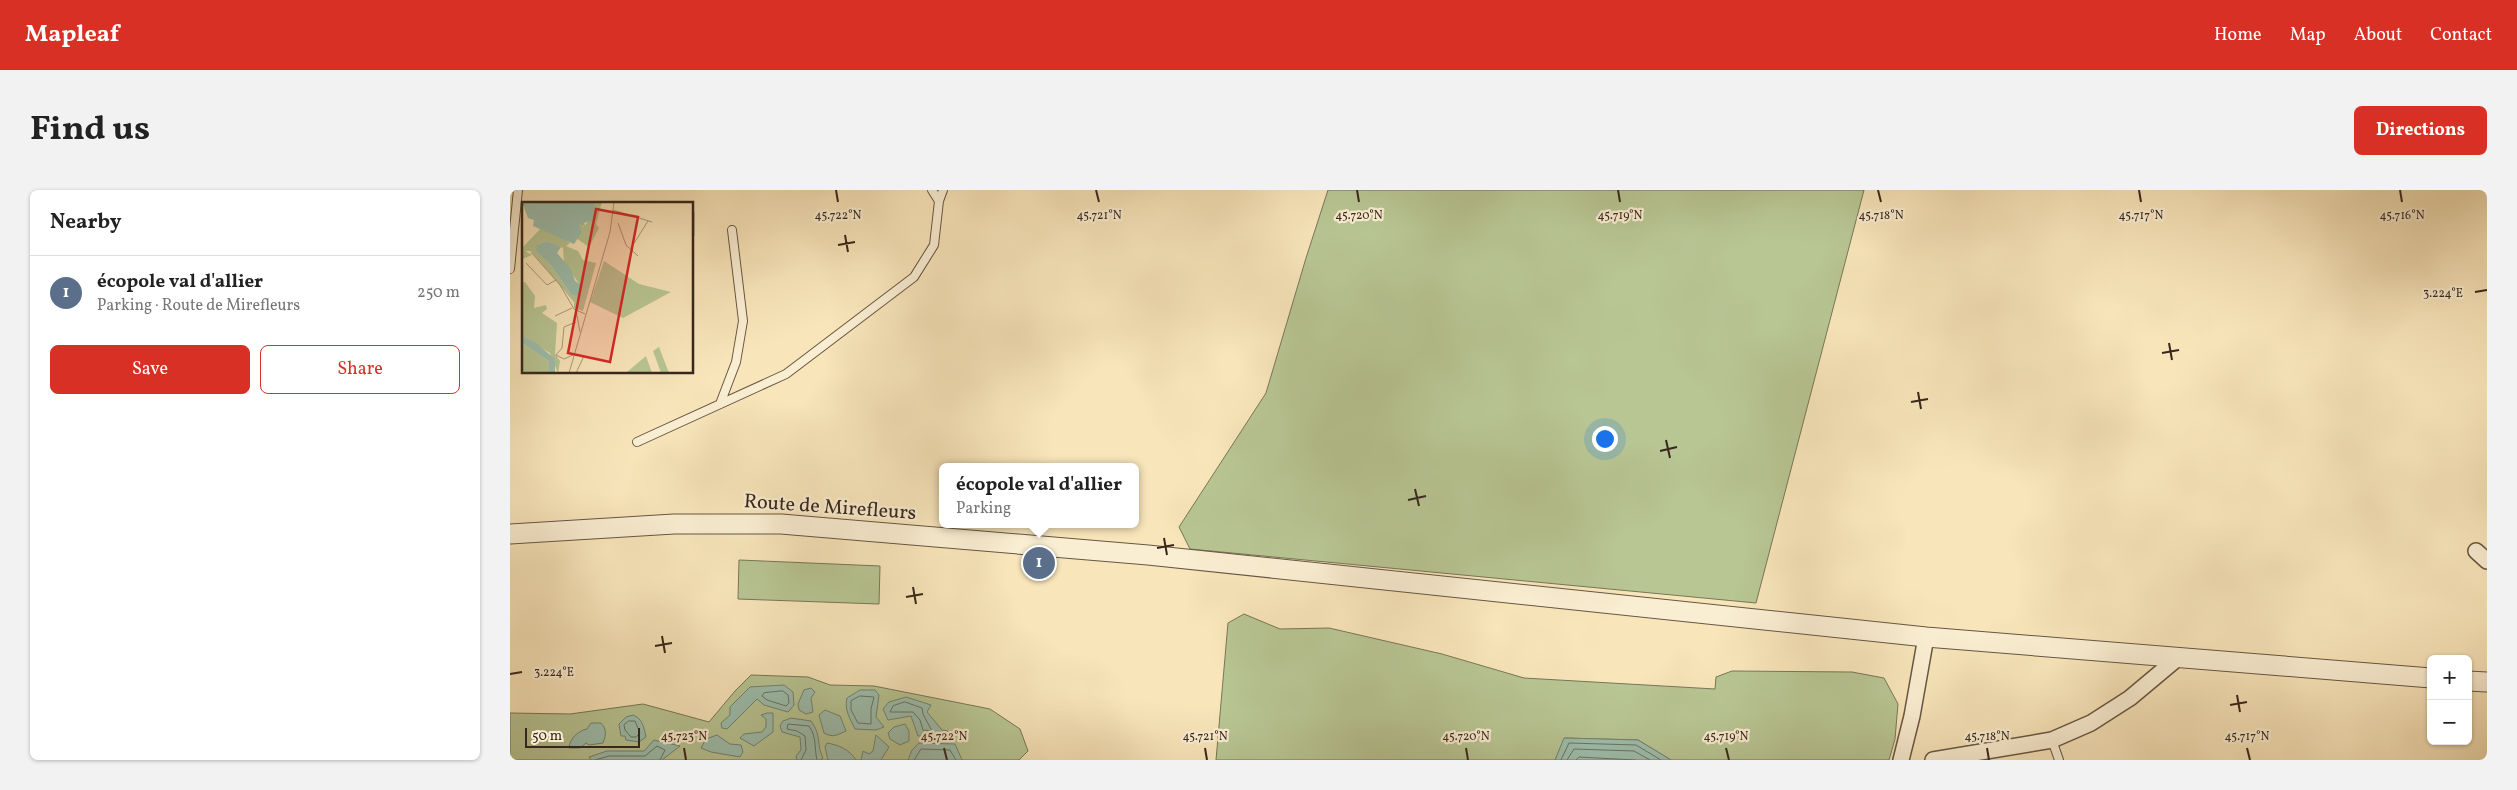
<!DOCTYPE html>
<html lang="en">
<head>
<meta charset="utf-8">
<style>
	:root { --surface:#fff; --page:#f2f2f2; --text:#222; --muted:#767676; --line:#e0e0e0; --accent:#d93025 }
	body { margin:0; font-family:Vollkorn,serif; background:var(--page); color:var(--text) }
	.controls { position:absolute; right:15px; bottom:15px; display:grid; overflow:hidden; border-radius:8px; box-shadow:0 1px 4px #0004 }
	.controls button { width:45px; height:45px; display:grid; place-items:center; padding:0; border:0; border-bottom:1px solid var(--line); background:var(--surface); color:var(--text); font:25px sans-serif }
	.scale { position:absolute; left:15px; bottom:12px; width:115px; box-sizing:border-box; padding-left:5px; border:2px solid #37271c; border-top:0; font-size:14px; line-height:18px; white-space:nowrap; color:#37271c; -webkit-text-stroke:4px #faeed2; paint-order:stroke }
	.you { position:absolute; left:1094px; top:248px; width:18px; height:18px; margin:-12px; border:4px solid #fff; border-radius:50%; background:#1a73e8; box-shadow:0 0 0 8px #1a73e833 }
	.badge { display:grid; place-items:center; width:32px; height:32px; border-radius:50%; background:var(--accent); color:#fff; font-size:16px; font-weight:700 }
	.pin { position:absolute; translate:-50% -50%; border:2px solid #fff; box-shadow:0 1px 5px #0006 }
	.popup { position:absolute; left:429px; top:273px; width:200px; height:65px; box-sizing:border-box; display:grid; place-content:center; border-radius:8px; background:var(--surface); filter:drop-shadow(0 1px 4px #0005); font-size:16px; white-space:nowrap; color:var(--muted) }
	.popup b { font-size:19px; color:var(--text) }
	.popup::after { content:''; position:absolute; left:50%; top:100%; margin-left:-10px; border:10px solid transparent; border-top-color:var(--surface) }
	.list { margin:0; padding:0; list-style:none }
	h2 { display:flex; justify-content:space-between; align-items:center; height:65px; margin:0; padding:0 20px; font-size:21px }
	h2 small { font-size:16px; font-weight:400; color:var(--muted) }
	.list li { display:grid; grid-template-columns:32px 1fr auto; gap:15px; align-items:center; box-sizing:border-box; height:75px; padding:0 20px; border-top:1px solid var(--line) }
	.list b { display:block; font-size:19px; white-space:nowrap }
	.list p { margin:0; font-size:16px; white-space:nowrap; color:var(--muted) }
	.list em { font-size:16px; font-style:normal; color:var(--muted) }
	.actions { display:flex; gap:10px; padding:15px 20px }
	.actions a { flex:1; padding:11px 0; border:1px solid var(--accent); border-radius:8px; text-align:center; font-size:18px; color:var(--accent) }
	.actions .main { background:var(--accent); color:#fff }
	.map { position:relative; flex:none; width:1977px; height:570px; overflow:hidden; border-radius:8px }
	header { display:flex; align-items:center; gap:30px; box-sizing:border-box; height:70px; padding:0 25px; background:var(--accent); color:#fff }
	header strong { font-size:24px }
	nav { display:flex; gap:28px; margin-inline-start:auto; font-size:18px }
	.intro { display:flex; align-items:center; justify-content:space-between; box-sizing:border-box; height:120px; padding:0 30px }
	h1 { margin:0; font-size:35px }
	.button { padding:12px 22px; border-radius:8px; background:var(--accent); color:#fff; font-size:18px; font-weight:700 }
	main { display:flex; gap:30px; padding:0 30px }
	aside { flex:1; background:var(--surface); border-radius:8px; box-shadow:0 1px 4px #0004 }
	.map>svg:first-child { display:block }
	.green { fill:#b8c694; stroke:#787658 }
	.water { fill:#9dbfae; stroke:#748274 }
	.lines { fill:none; stroke-linecap:round; stroke-linejoin:round }
	.shore { stroke:#6a7365; stroke-width:1 }
	.service-casing { stroke:#675644; stroke-width:10 }
	.minor-casing { stroke:#675644; stroke-width:18 }
	.tertiary-casing { stroke:#675644; stroke-width:21 }
	.service { stroke:#faeed2; stroke-width:8 }
	.minor { stroke:#faeed2; stroke-width:15 }
	.tertiary { stroke:#faeed2; stroke-width:19 }
	.ticks { fill:none; stroke:#37271c; stroke-width:2 }
	.labels { text-anchor:middle; dominant-baseline:central; stroke-width:4.5; stroke-linejoin:round; paint-order:stroke }
	.street-label { font-size:20px; fill:#37271c; stroke:#faeed2 }
	.inset-road { fill:none; stroke:#ab997b; stroke-width:1 }
	.view { fill:#d62828; fill-opacity:0.15; stroke:#d62828; stroke-width:2.5 }
	.inset-edge { fill:none; stroke:#37271c; stroke-width:2.5 }
	.ticks-label { font-size:12px; text-anchor:middle; fill:#37271c; stroke:#faeed2; stroke-width:4.5; stroke-linejoin:round; paint-order:stroke }
</style>
</head>
<body>
<header>
<strong>Mapleaf</strong>
<nav><a>Home</a><a>Map</a><a>About</a><a>Contact</a></nav>
</header>
<div class="intro"><h1>Find us</h1><a class="button">Directions</a></div>
<main>
<aside>
<h2>Nearby<small></small></h2>
<ul class="list">
<li><span class="badge" style="background:#5c6f8a">1</span><div><b>écopole val d'allier</b><p>Parking · Route de Mirefleurs</p></div><em>250 m</em></li>
</ul>
<div class="actions"><a class="main">Save</a><a>Share</a></div>
</aside>
<div class="map">
<svg width="1977" height="570" viewBox="0 0 1977 570">
	<rect width="100%" height="100%" fill="#f8e5ba"/>
	<filter id="stains"><feTurbulence type="fractalNoise" baseFrequency=".004" numOctaves="4"/><feColorMatrix values="0 0 0 0 .2 0 0 0 0 .09 0 0 0 0 .02 0 0 0 .5 -.17"/></filter>
	<radialGradient id="worn" r=".72"><stop offset=".6" stop-color="#630" stop-opacity="0"/><stop offset="1" stop-color="#630" stop-opacity=".3"/></radialGradient>
	<path class="green" d="M818 0H1354L1246 413 680 359 669 337 756 203 796 68Z
		M229 370 370 376 369 414 228 409Z
		M734 424 770 439 819 438 932 464 1014 488 1205 499 1206 487 1222 481 1342 482 1374 488 1388 514 1385 549 1379 570H1161L1128 550 1055 548 1045 570H706L718 433Z
		M241 485 298 487 320 495 364 496 480 519 510 539 518 561 509 570H0V523L60 524 133 514 199 532 225 501Z"/>
	<path class="water" d="M274 495 283 502 284 515 278 522 254 515 247 509 217 539 212 538 211 533 220 525V517L240 497Z
		M301 498 305 502 301 508 303 522 296 524 289 520 288 514 294 500Z
		M350 500H365L369 505 366 527 374 537 366 540 345 539C340 529 334 519 337 508Z
		M396 507 421 515 417 522 432 540 438 541V546C427 555 427 547 416 546 414 546 411 546 408 546L401 526 378 530 373 519 379 512Z
		M315 520 330 526 336 541C327 545 323 548 314 543L309 525Z
		M257 523H263V542L244 556 230 548 234 544 252 542 256 537V529L251 525Z
		M123 525C132 528 134 537 136 547L129 552 116 550 115 546H111L109 534 116 527Z
		M281 528 301 531C312 546 306 554 313 568L310 570H287L286 566 291 560 290 547 272 542 270 536 273 531Z
		M81 533H91C97 539 96 545 93 553L79 555 76 553 70 558H59C60 548 68 541 77 539Z
		M395 534 399 541V551L390 555 380 549 378 543 384 537Z
		M207 545 220 554 231 555 233 562 230 567 201 562 191 558 196 549Z
		M366 545 379 557 371 570H351L353 561 359 564 363 561Z
		M1054 548 1128 550 1161 570H1045Z
		M144 550 170 556 152 570H81L79 567 97 561H134Z
		M317 553C329 555 340 560 346 570H318L315 557Z
		M409 553 445 554 452 570H398L402 560Z"/>
	<g class="lines">
		<path class="shore" d="M273 501 278 505 279 513 276 516 257 510 252 506 254 503Z
			M350 506 364 507 361 519V534L348 533 341 520V511Z
			M395 512 412 518 413 524 422 541 413 540 410 530 403 522H380L383 516Z
			M119 531H125L130 543 126 547H121L115 540 114 535Z
			M85 570 99 566H135L147 556 155 560 150 570
			M291 570 296 560 295 546 287 541 277 539 278 534 299 536C307 547 304 558 307 570
			M404 570 411 559 440 560 446 570
			M1051 570 1059 553 1126 555 1151 570
			M1057 570 1064 559 1124 561 1140 570
			M1066 570 1069 567 1125 570"/>
		<defs>
			<path id="service" d="M422 0 429 11
				M0 79 8 0
				M210 214 226 172 233 131 222 40
				M127 252 276 184 404 87 424 55 429 11 433 0
				M1542 550 1549 570"/>
			<path id="minor" d="M1966 361 1977 371
				M1391 570 1402 526 1416 447
				M1423 570 1542 550 1581 533 1620 508 1669 467"/>
			<path id="tertiary" d="M0 344 164 334H271L638 365 1416 447 1921 488
				M1958 491 1977 492"/>
		</defs>
		<use href="#service" class="service-casing"/>
		<use href="#minor" class="minor-casing"/>
		<use href="#tertiary" class="tertiary-casing"/>
		<use href="#service" class="service"/>
		<use href="#minor" class="minor"/>
		<use href="#tertiary" class="tertiary"/>
	</g>
	<path class="ticks" d="M326 0 328 12M586 0 589 12M847 0 849 12M1108 0 1110 12M1368 0 1371 12M1629 0 1631 12M1890 0 1892 12M335 45 338 62M328 55 345 52M1965 102 1977 100M1659 153 1662 170M1652 163 1669 160M1408 202 1411 219M1401 212 1418 209M1156 250 1160 268M1150 261 1167 257M905 299 909 316M898 310 916 306M654 348 657 365M647 358 664 355M403 397 406 414M396 407 413 404M152 446 155 463M145 456 162 453M0 484 12 482M1727 505 1730 522M1720 515 1737 512M174 558 176 570M434 558 437 570M695 558 697 570M956 558 958 570M1216 558 1219 570M1477 558 1479 570M1737 558 1740 570"/>
	<g class="labels">
		<g class="street-label">
			<text transform="translate(320 318) rotate(4)">Route de Mirefleurs</text>
		</g>
	</g>
	<g transform="translate(12 12)">
		<rect width="171" height="171" fill="#f8e5ba"/>
		<path d="M73 0H80L74 22 77 26 67 45 54 36 59 30 57 22 61 21V25L68 18ZM19 26 40 35 48 41 44 44 56 49 61 58 74 61 61 109 52 106V100L9 49H3L10 53 0 57V46ZM25 39 41 46 42 60 58 83 49 92 27 61 14 50 17 42ZM82 59 117 82 149 90 101 116 68 100ZM3 80 13 94 12 106 24 103 25 107 20 111 35 121 33 152 38 159 36 171 28 151 0 134V81ZM0 141 27 159V171H0ZM137 145 147 171H139L131 149ZM124 154 130 171H105V170Z" fill="#b8c694" fill-rule="evenodd"/>
		<path d="M0 0H73V1L70 19 62 21 63 24 57 22 60 30 52 42 11 24 12 18 6 16ZM25 39 39 45 35 51 49 67 53 79 61 84 56 94 49 92 27 61 14 50 15 43ZM0 134 14 141 33 157V171H27V159L0 141Z" fill="#9dbfae"/>
		<path class="inset-road" d="M91 8 130 20M172 10V34M96 21 104 43 116 54M109 46 126 19M9 50 38 83 52 107 63 112M4 61 25 83 34 78M54 108 58 130M33 114 50 106M51 153 42 157 34 153 40 146 42 125 54 120M47 171 88 30 92 0M54 171 62 154"/>
		<path class="view" d="M74 7 116 15 88 160 46 151Z"/>
		<rect width="171" height="171" class="inset-edge"/>
	</g>
	<g class="ticks-label">
		<text x="328" y="29">45.722°N</text>
		<text x="589" y="29">45.721°N</text>
		<text x="849" y="29">45.720°N</text>
		<text x="1110" y="29">45.719°N</text>
		<text x="1371" y="29">45.718°N</text>
		<text x="1631" y="29">45.717°N</text>
		<text x="1892" y="29">45.716°N</text>
		<text x="1933" y="107">3.224°E</text>
		<text x="44" y="486">3.224°E</text>
		<text x="174" y="550">45.723°N</text>
		<text x="434" y="550">45.722°N</text>
		<text x="695" y="550">45.721°N</text>
		<text x="956" y="550">45.720°N</text>
		<text x="1216" y="550">45.719°N</text>
		<text x="1477" y="550">45.718°N</text>
		<text x="1737" y="550">45.717°N</text>
	</g>
	<rect width="100%" height="100%" filter="url(#stains)"/>
	<rect width="100%" height="100%" fill="url(#worn)"/>
</svg>
<div class="controls">
<button>+</button>
<button>−</button>
</div>
<div class="scale">50 m</div>
<div class="you"></div>
<div class="pin badge" style="left:529px;top:373px;background:#5c6f8a">1</div>
<div class="popup"><b>écopole val d'allier</b>Parking</div>
</div>
</main>
</body>
</html>
